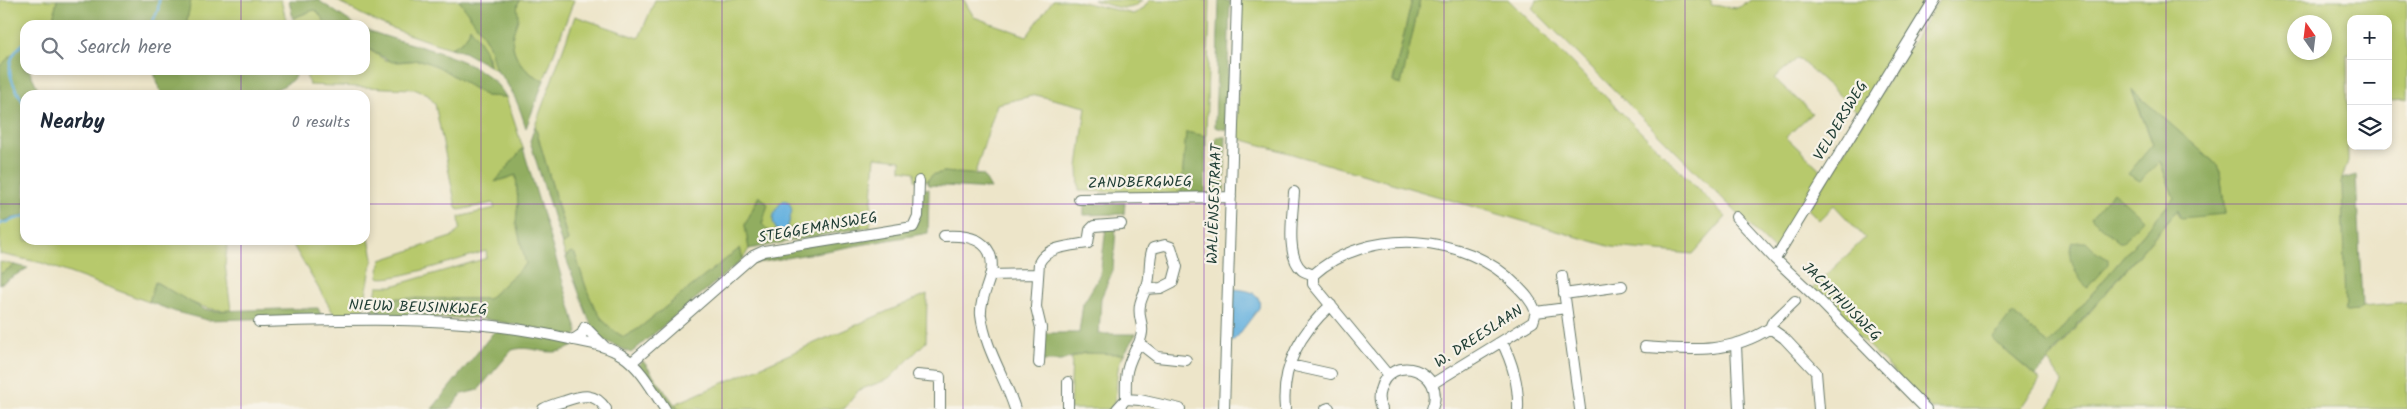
<!DOCTYPE html>
<html lang="en">
<head>
<meta charset="utf-8">
<style>
	:root { --surface:#fff; --page:#f2f2f3; --text:#1f2937; --muted:#747a83; --line:#e0e1e3 }
	body { margin:0; font-family:Kalam,sans-serif; background:var(--page); color:var(--text) }
	.controls { position:absolute; right:15px; top:15px; display:grid; overflow:hidden; border-radius:10px; box-shadow:0 2px 8px #0003 }
	.controls button { width:45px; height:45px; display:grid; place-items:center; padding:0; border:0; border-bottom:1px solid var(--line); background:var(--surface); color:var(--text); font:25px sans-serif }
	.compass { position:absolute; left:2287px; top:15px; width:45px; height:45px; border-radius:50%; background:var(--surface); box-shadow:0 2px 8px #0003; rotate:346deg }
	.list { margin:0; padding:0; list-style:none }
	h2 { display:flex; justify-content:space-between; align-items:center; height:65px; margin:0; padding:0 20px; font-size:21px }
	h2 small { font-size:16px; font-weight:400; color:var(--muted) }
	.icon { flex:none; width:28px; height:28px; fill:none; stroke:currentColor; stroke-width:2; stroke-linecap:round; stroke-linejoin:round }
	.map { position:relative; flex:none; width:2407px; height:409px; overflow:hidden }
	.search { position:absolute; background:var(--surface); box-shadow:0 2px 8px #0003; left:20px; top:20px; width:350px; height:55px; display:flex; align-items:center; gap:12px; box-sizing:border-box; padding:0 18px; border-radius:15px; color:var(--muted); font-size:19px }
	.panel { position:absolute; background:var(--surface); box-shadow:0 2px 8px #0003; left:20px; top:90px; width:350px; height:155px; border-radius:15px }
	.map>svg:first-child { display:block }
	.green { fill:#b7c96c; stroke:#6b8350; fill-rule:evenodd }
	.forest { fill:#91ad60; stroke:#58754a }
	.water { fill:#67b2df; stroke:#43788a }
	.lines { fill:none; stroke-linecap:round; stroke-linejoin:round }
	.stream { stroke:#67b2df; stroke-width:2.5 }
	.minor-casing { stroke:#677868; stroke-width:12 }
	.minor { stroke:#fff; stroke-width:10 }
	.grid { fill:none; stroke:#7b2cbf; stroke-width:1; stroke-opacity:0.55 }
	.labels { text-anchor:middle; dominant-baseline:central; stroke-width:4.5; stroke-linejoin:round; paint-order:stroke }
	.street-label { font-size:15px; fill:#1f3d34; stroke:#f7f3e8 }
</style>
</head>
<body>
<div class="map">
<svg width="2407" height="409" viewBox="0 0 2407 409">
	<rect width="100%" height="100%" fill="#f7f3e8"/>
	<filter id="ink" filterUnits="userSpaceOnUse"><feTurbulence type="fractalNoise" baseFrequency=".02" numOctaves="2"/><feDisplacementMap in="SourceGraphic" scale="10" xChannelSelector="R" yChannelSelector="G"/><feConvolveMatrix kernelMatrix="1 2 1 2 8 2 1 2 1" color-interpolation-filters="sRGB"/></filter>
	<filter id="wash" filterUnits="userSpaceOnUse"><feTurbulence type="fractalNoise" baseFrequency=".0096" numOctaves="4" result="noise"/><feDisplacementMap in="SourceGraphic" scale="20" xChannelSelector="R" yChannelSelector="G"/><feGaussianBlur stdDeviation="1.12" result="paint"/><feColorMatrix in="noise" values="0 0 0 0 0 0 0 0 0 0 0 0 0 0 0 0 0 1.4 0 .05"/><feComposite in="paint" operator="in"/></filter>
	<g filter="url(#wash)">
		<rect width="100%" height="100%" fill="#ede5c9"/>
		<path class="green" d="M0 0H57L52 25H25V42L0 66Z
			M191 0H281L286 20 274 25H186Z
			M336 0H459C473 21 494 44 496 70L489 66 488 57 470 28C468 39 460 44 450 48 410 36 371 22 336 0Z
			M520 0H574L544 80C526 75 509 54 513 34 514 29 516 24 517 19 518 12 515 6 520 0Z
			M655 0H964L974 17 1027 36 1053 0H1073L1133 14 1142 10 1150 0H1210L1206 136 1186 133 1181 194 1079 191 1078 167 1086 107 1036 95 997 104 974 176 944 172 932 175 927 181 915 180V172L901 170V160L875 157 870 227 861 228 859 219 833 221 787 230 792 210 781 202 775 214 776 229 779 232H770L762 224 768 204 759 196 745 225 749 249 743 259 740 248 638 329 624 337C592 321 586 285 575 254L567 255 566 258 562 245 568 240 535 126 575 16 639 38Z
			M1093 0H1142C1130 16 1108 4 1093 0Z
			M1241 0H1412L1393 81 1401 85 1420 0H1509L1726 217 1693 254 1612 247 1237 138Z
			M1537 0H1711V5L1737 8 1752 0H1932L1860 114 1798 58 1774 78 1812 113 1786 137 1824 173 1776 252 1533 9Z
			M1939 0H2407V100L2388 101V19H2351V55L2347 54 2348 161 2342 179 2345 311 2358 310 2362 307 2407 303V409H2047L2063 383 2048 361 2178 209V216L2225 214 2220 172 2216 164 2132 91 2174 198 2049 344 2012 313 1994 341 2040 380 2020 409H1931L1812 289 1865 238 1834 205 1819 220 1808 209ZM2294 22H2324V52H2294ZM2091 247 2096 252 2075 271 2071 252Z
			M314 10 317 11 327 25H295L293 18Z
			M365 47 385 60 399 62 421 60 439 67 486 96 506 97 523 148 497 181 516 175 518 203 516 223 526 264 488 299 375 298 377 286H392L487 258 486 251C469 256 389 283 378 277L381 260 454 236 460 228 459 217 495 208 493 203 459 210 456 207 435 104 428 95 414 89 309 85 305 70H365Z
			M25 215V240H228L225 264 231 310C200 312 182 297 156 282L149 302 42 263 0 254V218L2 221Z
			M365 219 373 258 362 315 335 316 290 240H365Z
			M0 262 15 265 0 274Z
			M927 294 926 342 889 379 859 390 844 409H678L675 404Z
			M1084 353 1124 354C1112 370 1121 392 1111 409H1070L1072 358Z"/>
		<path class="forest" d="M57 0H191L186 25H52Z
			M289 0H318L355 25H327L317 11 314 10 293 18Z
			M459 0H520C515 7 519 11 518 19 517 24 514 29 513 34 509 54 526 75 544 80L526 128C519 105 513 89 497 71 493 66 492 52 489 45 481 30 469 15 459 0Z
			M1219 0 1230 1 1226 130 1215 127Z
			M1412 0H1420L1401 85 1393 82Z
			M470 27 485 50 489 66 464 52 450 48C460 44 468 39 470 27Z
			M365 29C407 47 483 54 506 97L486 96 439 67 421 60 392 62 365 47Z
			M25 42V70H29L41 95H25V215L2 221 0 218V66Z
			M153 70H295V77C272 104 196 95 162 95Z
			M2132 90 2216 164 2220 172 2225 214 2180 218 2178 209 2056 350 2036 376 1994 341 1993 338 2012 313 2049 344 2174 198 2160 161 2140 181 2128 174 2153 144Z
			M535 126 568 241 562 245 530 141Z
			M1186 132 1206 136 1205 193 1181 194Z
			M1216 137H1226L1224 194 1215 193Z
			M523 148 578 333 575 336 479 318H378L373 311 375 298 488 299 526 264 516 223 518 203 516 175 495 182Z
			M944 172 983 175 991 189 929 185 927 181 932 175Z
			M2356 175 2362 307 2358 310 2345 311 2342 179Z
			M919 188 929 189 928 233 746 265 756 255 912 227Z
			M2113 192 2143 219 2123 242H2119L2091 218Z
			M759 196 768 204 762 224 770 232 833 221 859 219 861 228 749 249 745 225Z
			M1125 203 1124 214 1084 215V204Z
			M1106 228H1116L1113 270 1101 298 1099 334H1136L1124 354 1084 353 1061 361H1042L1044 333H1079L1083 304 1100 276Z
			M2079 242H2086L2096 252 2108 259V264L2087 288C2077 277 2066 258 2073 243Z
			M740 248 743 259 631 353 602 339 589 320 566 258 569 253 573 252 575 254C586 285 592 321 624 337L638 329Z
			M15 265 28 268 0 284V274Z
			M155 282 203 309 215 311 318 308 322 317 207 320 176 312 149 302Z
			M497 328 576 344C550 362 535 343 512 350L478 390 462 394 450 409H432Z
			M643 361 678 409H670L637 366Z"/>
		<path class="water" d="M784 200 789 202 792 210 787 230 779 232C768 222 774 209 784 200Z
			M1233 289C1245 290 1263 291 1259 308L1237 337 1231 342Z"/>
		<g class="lines">
			<path class="stream" d="M151 25 158 10 159 0
				M25 42C0 62 10 81 25 105
				M0 224 25 216"/>
		</g>
	</g>
	<g filter="url(#ink)">
		<g class="lines">
			<defs>
				<path id="minor" d="M1294 192C1293 212 1285 256 1302 270 1304 272 1310 273 1313 275
					M1079 199 1231 197
					M1736 217 1775 259 1821 302 1926 409
					M944 236C959 235 981 236 989 252 999 273 979 293 981 315 985 349 1005 377 1015 409
					M1775 259 1934 0
					M990 275 1038 274
					M1562 276 1580 409
					M1564 294 1622 286
					M259 322C362 319 468 315 569 339 588 343 607 345 623 356 641 368 653 391 665 409
					M1770 328 1784 338 1816 372 1819 409
					M573 340 582 334 585 327 604 346
					M1502 342C1513 364 1519 385 1518 409
					M1139 343C1147 324 1137 321 1140 305 1141 298 1146 290 1148 283 1151 272 1148 259 1153 248L1165 245 1171 247 1177 267 1173 282 1161 288 1145 289
					M1736 345 1739 409
					M1645 347C1690 350 1731 354 1770 328L1772 323 1795 301
					M632 362 753 256 764 251 913 227 918 216 919 181
					M1039 363 1041 328 1036 307 1039 263C1047 246 1071 246 1088 243L1090 230 1094 226 1121 224
					M1290 365 1331 374
					M917 375 940 377V409
					M1388 375 1313 284V275C1368 226 1466 233 1516 285 1524 293 1532 301 1536 312L1566 308
					M1432 384 1533 322 1536 312
					M1126 399C1125 374 1126 366 1139 343L1157 357 1186 360
					M543 409C550 405 558 403 565 401 583 395 595 392 606 409
					M1068 409V382
					M1117 409 1126 399 1140 400 1180 409
					M1224 409 1237 0
					M1285 409C1281 366 1300 333 1331 305
					M1326 409 1329 408
					M1382 409C1378 403 1378 396 1380 390 1390 351 1448 370 1432 409"/>
			</defs>
			<use href="#minor" class="minor-casing"/>
			<use href="#minor" class="minor"/>
		</g>
	</g>
	<path class="grid" d="M241 0V25M481 0V409M722 0V409M963 0V409M1204 0V409M1444 0V409M1685 0V409M1926 0V409M2166 0V409M241 70V95M0 204H25M365 204H2407M241 240V409"/>
	<g class="labels">
		<g class="street-label">
			<text transform="translate(1841 121) rotate(-59)">VELDERSWEG</text>
			<text transform="translate(1140 183) rotate(-1)">ZANDBERGWEG</text>
			<text transform="translate(1215 204) rotate(-88)">WALIËNSESTRAAT</text>
			<text transform="translate(818 228) rotate(-10)">STEGGEMANSWEG</text>
			<text transform="translate(1841 302) rotate(45)">JACHTHUISWEG</text>
			<text transform="translate(418 308) rotate(2)">NIEUW BEUSINKWEG</text>
			<text transform="translate(1479 337) rotate(-33)">W. DREESLAAN</text>
		</g>
	</g>
</svg>
<div class="controls">
<button>+</button>
<button>−</button>
<button><svg class="icon" aria-label="layers" viewBox="0 0 24 24"><path d="M12 4l9 5-9 5-9-5zM3 14l9 5 9-5"/></svg></button>
</div>
<svg class="compass" viewBox="-18 -18 36 36"><path d="M0-13l5 13h-10z" fill="#e53935"/><path d="M0 13l5-13h-10z" fill="#747a83"/></svg>
<div class="search"><svg class="icon" aria-label="search" viewBox="0 0 24 24"><circle cx="10" cy="10" r="6"/><path d="M15 15l6 6"/></svg>Search here</div>
<section class="panel">
<h2>Nearby<small>0 results</small></h2>
<ul class="list">
</ul>
</section>
</div>
</body>
</html>
